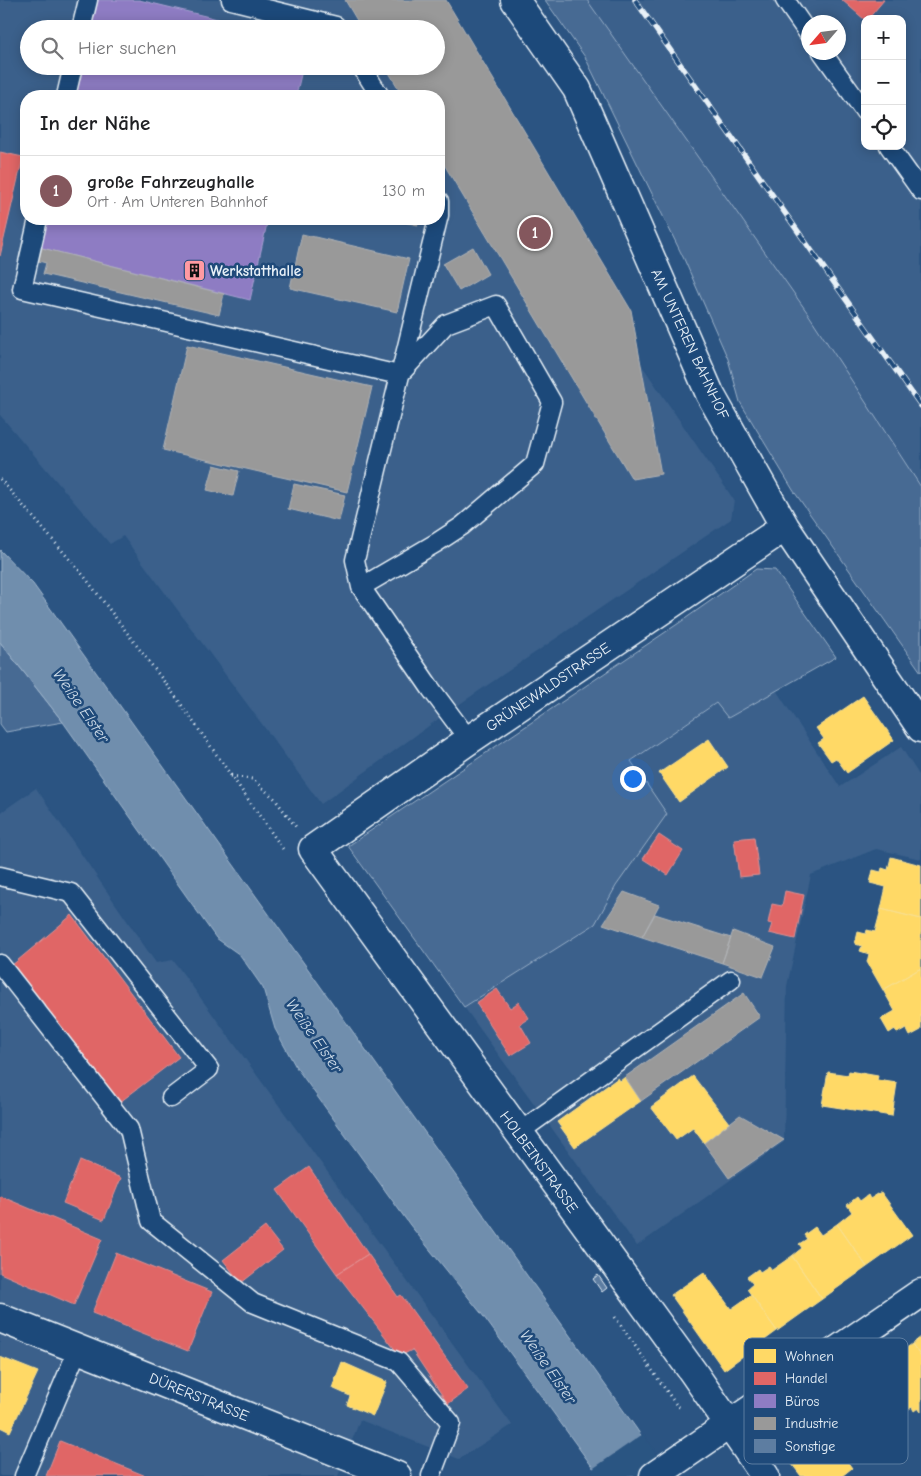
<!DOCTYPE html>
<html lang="de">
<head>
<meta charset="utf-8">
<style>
	:root { --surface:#fff; --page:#f6f6f6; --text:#202124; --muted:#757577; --line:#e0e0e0; --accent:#84575d }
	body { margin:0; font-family:"Comic Neue",sans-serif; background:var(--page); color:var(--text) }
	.controls { position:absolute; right:15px; top:15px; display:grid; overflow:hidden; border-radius:10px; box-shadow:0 2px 12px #0003 }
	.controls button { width:45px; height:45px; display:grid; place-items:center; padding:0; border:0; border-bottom:1px solid var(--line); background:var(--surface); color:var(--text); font:25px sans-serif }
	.compass { position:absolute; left:801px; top:15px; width:45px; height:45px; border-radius:50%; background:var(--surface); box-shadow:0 2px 12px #0003; rotate:242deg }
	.you { position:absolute; left:632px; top:778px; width:18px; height:18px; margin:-12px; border:4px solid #fff; border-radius:50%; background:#1a73e8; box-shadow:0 0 0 8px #1a73e833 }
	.badge { display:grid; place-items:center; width:32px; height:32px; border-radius:50%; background:var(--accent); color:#fff; font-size:16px; font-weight:700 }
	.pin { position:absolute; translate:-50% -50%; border:2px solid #fff; box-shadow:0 1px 5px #0006 }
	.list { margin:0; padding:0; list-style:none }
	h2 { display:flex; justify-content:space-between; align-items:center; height:65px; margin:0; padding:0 20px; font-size:21px }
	h2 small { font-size:16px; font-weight:400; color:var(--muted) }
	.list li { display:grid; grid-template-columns:32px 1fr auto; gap:15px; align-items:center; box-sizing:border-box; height:70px; padding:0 20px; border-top:1px solid var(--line) }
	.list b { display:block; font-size:19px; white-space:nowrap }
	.list p { margin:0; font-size:16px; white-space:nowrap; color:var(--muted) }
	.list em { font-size:16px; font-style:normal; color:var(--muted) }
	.icon { flex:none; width:28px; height:28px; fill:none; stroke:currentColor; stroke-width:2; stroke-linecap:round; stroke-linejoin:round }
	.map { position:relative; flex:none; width:921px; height:1476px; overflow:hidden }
	.search { position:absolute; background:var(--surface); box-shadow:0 2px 12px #0003; left:20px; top:20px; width:425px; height:55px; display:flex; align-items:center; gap:12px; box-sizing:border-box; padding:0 18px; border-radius:28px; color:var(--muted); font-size:19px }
	.panel { position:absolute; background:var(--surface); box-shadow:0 2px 12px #0003; left:20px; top:90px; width:425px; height:135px; border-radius:20px }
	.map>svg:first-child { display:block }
	.built { fill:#3a608b; fill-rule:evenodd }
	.green { fill:#476b93; stroke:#98aec6 }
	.water { fill:#708ead; stroke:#a0b6cb }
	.pier { fill:#2b5482 }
	.homes { fill:#ffd966; stroke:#f8e092 }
	.shops { fill:#e06666; stroke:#e29092 }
	.offices { fill:#8e7cc3; stroke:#a99fd3 }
	.industry { fill:#999; stroke:#b1b3b6 }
	.building { fill:#5d7da1; stroke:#e8f1f8 }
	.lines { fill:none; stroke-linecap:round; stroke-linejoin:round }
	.lane-casing { stroke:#e8f1f8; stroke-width:21 }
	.street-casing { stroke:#e8f1f8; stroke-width:31 }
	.path { stroke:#e8f1f8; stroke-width:3; stroke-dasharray:1 4; stroke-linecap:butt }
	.lane { stroke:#1f4a7a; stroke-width:18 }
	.street { stroke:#1f4a7a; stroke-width:28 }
	.rail-casing { stroke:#e8f1f8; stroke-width:5.5 }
	.rail { stroke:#1f4a7a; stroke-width:4; stroke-dasharray:11; stroke-linecap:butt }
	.labels { text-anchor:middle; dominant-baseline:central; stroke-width:5; stroke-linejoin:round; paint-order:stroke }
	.poi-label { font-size:15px; font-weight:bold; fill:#e8f1f8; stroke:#1f4a7a; text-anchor:start }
	.street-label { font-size:15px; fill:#e8f1f8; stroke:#1f4a7a }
	.water-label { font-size:16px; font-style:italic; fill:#d0dde9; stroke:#1f4a7a }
	.key { fill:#1f4a7a; stroke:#5b7ca0; stroke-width:1 }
	.key-label { font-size:14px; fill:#e8f1f8 }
</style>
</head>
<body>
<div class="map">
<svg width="921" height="1476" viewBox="0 0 921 1476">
	<rect width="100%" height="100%" fill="#2b5482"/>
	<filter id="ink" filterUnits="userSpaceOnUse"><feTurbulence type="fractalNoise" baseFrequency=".02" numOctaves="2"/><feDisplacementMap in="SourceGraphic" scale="10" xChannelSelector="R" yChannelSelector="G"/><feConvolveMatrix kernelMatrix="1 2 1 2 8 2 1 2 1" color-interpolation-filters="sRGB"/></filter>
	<g filter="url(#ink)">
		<path class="built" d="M0 0H446L631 310 641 364 734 500 731 519 448 712 321 804 123 536 110 544 0 415ZM29 29H436V66H29ZM26 96H439V219H26Z
			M587 0H921V487L807 312ZM865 19H902V146H865ZM808 22H838V52H808Z
			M776 690 840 787 901 747 921 778V859L876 849 811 875 787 986 784 1142 637 1246 464 1007 595 924 616 886 630 761 717 703 729 717Z
			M36 788 156 963 173 960 512 1425 459 1459 360 1420 338 1476H0V813Z"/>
		<path class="green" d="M545 0H587L807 312 921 487V672L793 490 740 402 728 359 684 259 585 57Z
			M756 569 775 570 836 657 728 718 716 703 631 761 667 814 616 886 595 924 464 1007 348 846 679 623Z
			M0 642 63 722 6 732 0 724Z"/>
		<path class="water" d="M0 550 33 584 636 1428 668 1476H599L481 1313 410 1225 296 1067 275 1029 263 988 240 955 216 938 63 722 0 642Z"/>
		<path class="pier" d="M643 1434 670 1476H596L591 1470Z"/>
		<path class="homes" d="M863 696 894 740 847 773 836 758 831 761 818 743 824 739 816 728Z
			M709 739 728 767 679 802 659 773Z
			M891 857 921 865V919L881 909 886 887 870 883 873 870 881 872 882 868 888 870Z
			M881 909 921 919V968L883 990 867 962 869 954 860 951 862 946 855 944 858 932 866 934 867 930 875 932Z
			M921 968V1030L910 1036 906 1028 897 1033 895 1029 889 1033 881 1019 895 1011 883 990Z
			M849 1071 878 1076 877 1080 897 1083 892 1116 822 1105 828 1072 848 1075Z
			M693 1076 729 1123 704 1143 693 1128 676 1140 651 1107Z
			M625 1077 641 1101 575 1147 557 1122 618 1078 620 1081Z
			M881 1192 912 1235 867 1267 837 1224 852 1212 847 1205 857 1197 860 1201 868 1195 870 1199Z
			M837 1224 867 1267 822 1299 792 1256 802 1248 799 1244 807 1239 804 1235 815 1227 821 1235Z
			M792 1256 822 1299 777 1331 747 1289 753 1284 747 1277 758 1269 760 1272 769 1266 772 1270Z
			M704 1272 731 1309 751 1295 777 1331 724 1370 671 1295Z
			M921 1337V1357L912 1344Z
			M912 1344 921 1357V1412L918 1408 914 1411 912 1407 902 1414 872 1373Z
			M0 1357 38 1372 10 1432 0 1427Z
			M342 1362 387 1382 373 1416 347 1405 350 1396 332 1388Z
			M832 1402 858 1439 840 1452 852 1468 842 1476H801L776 1443Z"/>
		<path class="shops" d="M842 0H884L868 19 865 20Z
			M0 152 23 157 0 256Z
			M659 835 683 851 668 875 643 859Z
			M754 837 759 875 739 877 734 839Z
			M785 891 804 895 795 939 769 933 772 924 768 923 772 904 782 906Z
			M72 915 179 1057 120 1102 11 966Z
			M497 989 510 1008 519 1002 529 1018 520 1024 531 1043 510 1056 476 1003Z
			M80 1161 121 1178 104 1220 63 1203Z
			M309 1167 368 1254 337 1274 277 1190Z
			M0 1196 102 1239 74 1305 0 1273Z
			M265 1227 283 1250 241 1283 223 1260Z
			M116 1253 212 1292 188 1351 92 1313Z
			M368 1254 398 1297 401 1295 468 1389 448 1404 412 1350 400 1356 337 1274Z
			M60 1441 146 1476H46Z"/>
		<path class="offices" d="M95 0H139L259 29H88Z
			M79 66H303L296 96H73Z
			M45 219H268L250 300 38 247Z"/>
		<path class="industry" d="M345 0H446L631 310 661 474 632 479 439 156V96H403L385 66H436V29H362Z
			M389 219H419L418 225Z
			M302 234 409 259 397 312 290 288Z
			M38 247 224 294 219 315 43 274 46 263 35 260Z
			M473 247 488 274 459 291 443 264Z
			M187 345 372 387 347 492 163 450Z
			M214 465 239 471 233 496 207 490Z
			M294 484 345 495 339 521 288 509Z
			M624 892 659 905 642 937 603 924Z
			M655 914 731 938 722 963 642 937Z
			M733 931 775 947 763 977 722 963Z
			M744 993 760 1017 641 1101 625 1077Z
			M740 1115 784 1140 729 1178 704 1143Z"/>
		<path class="building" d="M598 1275 607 1288 602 1292 593 1279Z"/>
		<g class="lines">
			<defs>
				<path id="lane" d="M231 0 336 26 338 29
					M785 0 808 33
					M81 29 88 0
					M822 52 865 112
					M361 66 380 96
					M66 96 73 66
					M889 146 921 191
					M439 201V216
					M38 219 22 289 399 375
					M438 219 355 560 361 587 431 689 469 740
					M361 587 436 543 462 526 535 464 552 402 496 305 446 324 401 373
					M0 876 71 893 209 1069 171 1098
					M0 964 129 1129 151 1221 253 1303 399 1362 451 1423 431 1476
					M518 1133 731 980
					M24 1476 78 1349"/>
				<path id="street" d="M515 0 577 89 710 394 785 527 921 728
					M0 1318 397 1476
					M654 1476 921 1293
					M765 1476 693 1372 313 849 469 740 785 527"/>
			</defs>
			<use href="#lane" class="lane-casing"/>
			<use href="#street" class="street-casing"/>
			<path class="path" d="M0 479 84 576 178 700 283 849
				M231 776 252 779 274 798 296 827
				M615 1317 677 1406 682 1408"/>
			<use href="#lane" class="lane"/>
			<use href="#street" class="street"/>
			<defs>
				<path id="rail" d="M635 0 921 406"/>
			</defs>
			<use href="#rail" class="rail-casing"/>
			<use href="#rail" class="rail"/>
		</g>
	</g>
	<defs>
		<symbol id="building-square" viewBox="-11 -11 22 22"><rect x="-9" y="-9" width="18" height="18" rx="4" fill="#ff9aa2" stroke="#1f4a7a"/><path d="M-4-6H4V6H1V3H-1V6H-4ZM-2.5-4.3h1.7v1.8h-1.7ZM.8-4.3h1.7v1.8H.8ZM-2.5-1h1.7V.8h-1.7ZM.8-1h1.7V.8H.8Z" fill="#111"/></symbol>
	</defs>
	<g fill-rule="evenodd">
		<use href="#building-square" x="182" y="258" width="25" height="25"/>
	</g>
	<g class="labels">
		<g class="poi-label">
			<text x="210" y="271">Werkstatthalle</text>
		</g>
		<g class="street-label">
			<text transform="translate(690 344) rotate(65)">AM UNTEREN BAHNHOF</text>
			<text transform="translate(548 687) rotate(-34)">GRÜNEWALDSTRASSE</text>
			<text transform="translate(539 1162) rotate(54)">HOLBEINSTRASSE</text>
			<text transform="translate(199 1397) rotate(22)">DÜRERSTRASSE</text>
		</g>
		<g class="water-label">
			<text transform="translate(81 706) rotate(55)">Weiße Elster</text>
			<text transform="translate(314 1036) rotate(55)">Weiße Elster</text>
			<text transform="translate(548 1367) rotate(55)">Weiße Elster</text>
		</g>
	</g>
	<rect x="744" y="1338" width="164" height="126" rx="8" class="key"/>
	<rect x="754" y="1349" width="22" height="14" fill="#ffd966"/>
	<rect x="754" y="1372" width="22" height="13" fill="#e06666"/>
	<rect x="754" y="1394" width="22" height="14" fill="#8e7cc3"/>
	<rect x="754" y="1417" width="22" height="13" fill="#999"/>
	<rect x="754" y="1439" width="22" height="14" fill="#5d7da1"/>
	<g class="key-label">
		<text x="785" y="1361">Wohnen</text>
		<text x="785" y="1383">Handel</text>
		<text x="785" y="1406">Büros</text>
		<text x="785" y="1428">Industrie</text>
		<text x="785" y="1451">Sonstige</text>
	</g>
</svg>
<div class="controls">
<button>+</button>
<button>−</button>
<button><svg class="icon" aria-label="locate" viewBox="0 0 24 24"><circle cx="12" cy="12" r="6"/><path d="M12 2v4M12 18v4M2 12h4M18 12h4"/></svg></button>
</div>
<svg class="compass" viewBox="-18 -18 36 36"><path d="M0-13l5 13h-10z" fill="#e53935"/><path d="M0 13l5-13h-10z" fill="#757577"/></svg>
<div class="you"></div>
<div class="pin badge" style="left:535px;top:233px">1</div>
<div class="search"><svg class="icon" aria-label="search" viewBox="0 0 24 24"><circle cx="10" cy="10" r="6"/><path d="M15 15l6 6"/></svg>Hier suchen</div>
<section class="panel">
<h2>In der Nähe<small></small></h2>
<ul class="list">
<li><span class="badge">1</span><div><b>große Fahrzeughalle</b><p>Ort · Am Unteren Bahnhof</p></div><em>130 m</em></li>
</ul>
</section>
</div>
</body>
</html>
